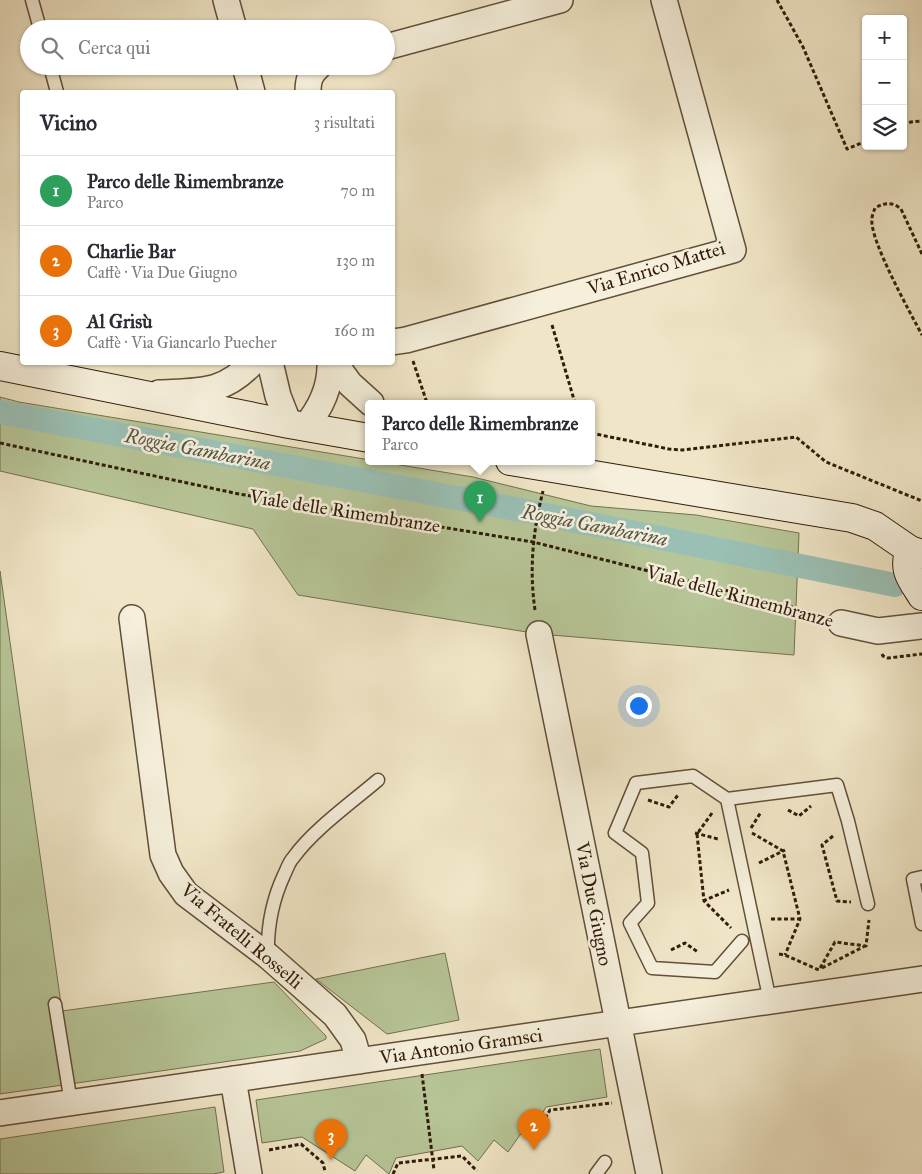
<!DOCTYPE html>
<html lang="it">
<head>
<meta charset="utf-8">
<style>
	:root { --surface:#fff; --page:#f2f2f3; --text:#2b2b33; --muted:#7c7c81; --line:#e1e1e2; --accent:#7c3aed }
	body { margin:0; font-family:"IM FELL Great Primer",serif; background:var(--page); color:var(--text) }
	.controls { position:absolute; right:15px; top:15px; display:grid; overflow:hidden; border-radius:5px; box-shadow:0 1px 4px #0004 }
	.controls button { width:45px; height:45px; display:grid; place-items:center; padding:0; border:0; border-bottom:1px solid var(--line); background:var(--surface); color:var(--text); font:25px sans-serif }
	.you { position:absolute; left:638px; top:705px; width:18px; height:18px; margin:-12px; border:4px solid #fff; border-radius:50%; background:#1a73e8; box-shadow:0 0 0 8px #1a73e833 }
	.badge { display:grid; place-items:center; width:32px; height:32px; border-radius:50%; background:var(--accent); color:#fff; font-size:16px; font-weight:700 }
	.pin { position:absolute; translate:-50% -41px; filter:drop-shadow(0 1px 2px #0008) }
	.pin::after { content:''; position:absolute; top:26px; width:18px; height:15px; background:inherit; clip-path:polygon(0 0,100% 0,50% 100%) }
	.popup { position:absolute; left:365px; top:400px; width:230px; height:65px; box-sizing:border-box; display:grid; place-content:center; border-radius:5px; background:var(--surface); filter:drop-shadow(0 1px 4px #0005); font-size:16px; white-space:nowrap; color:var(--muted) }
	.popup b { font-size:19px; color:var(--text) }
	.popup::after { content:''; position:absolute; left:50%; top:100%; margin-left:-10px; border:10px solid transparent; border-top-color:var(--surface) }
	.list { margin:0; padding:0; list-style:none }
	h2 { display:flex; justify-content:space-between; align-items:center; height:65px; margin:0; padding:0 20px; font-size:21px }
	h2 small { font-size:16px; font-weight:400; color:var(--muted) }
	.list li { display:grid; grid-template-columns:32px 1fr auto; gap:15px; align-items:center; box-sizing:border-box; height:70px; padding:0 20px; border-top:1px solid var(--line) }
	.list b { display:block; font-size:19px; white-space:nowrap }
	.list p { margin:0; font-size:16px; white-space:nowrap; color:var(--muted) }
	.list em { font-size:16px; font-style:normal; color:var(--muted) }
	.icon { flex:none; width:28px; height:28px; fill:none; stroke:currentColor; stroke-width:2; stroke-linecap:round; stroke-linejoin:round }
	.map { position:relative; flex:none; width:922px; height:1174px; overflow:hidden }
	.search { position:absolute; background:var(--surface); box-shadow:0 1px 4px #0004; left:20px; top:20px; width:375px; height:55px; display:flex; align-items:center; gap:12px; box-sizing:border-box; padding:0 18px; border-radius:28px; color:var(--muted); font-size:19px }
	.panel { position:absolute; background:var(--surface); box-shadow:0 1px 4px #0004; left:20px; top:90px; width:375px; height:275px; border-radius:5px }
	.map>svg:first-child { display:block }
	.green { fill:#b7c698; stroke:#747051 }
	.lines { fill:none; stroke-linecap:round; stroke-linejoin:round }
	.canal { stroke:#9ac0b5; stroke-width:24 }
	.lane-casing { stroke:#624e39; stroke-width:15 }
	.street-casing { stroke:#624e39; stroke-width:28 }
	.secondary-casing { stroke:#321b0a; stroke-width:30 }
	.path { stroke:#321b0a; stroke-width:3; stroke-dasharray:4 2.5; stroke-linecap:butt }
	.lane { stroke:#f5efdb; stroke-width:12 }
	.street { stroke:#f5efdb; stroke-width:25 }
	.secondary { stroke:#f5efdb; stroke-width:28 }
	.labels { text-anchor:middle; dominant-baseline:central; stroke-width:5; stroke-linejoin:round; paint-order:stroke }
	.street-label { font-size:19px; fill:#321b0a; stroke:#f5efdb }
	.water-label { font-size:20px; font-style:italic; fill:#565546; stroke:#f5efdb }
</style>
</head>
<body>
<div class="map">
<svg width="922" height="1174" viewBox="0 0 922 1174">
	<rect width="100%" height="100%" fill="#f0e6c7"/>
	<filter id="stains"><feTurbulence type="fractalNoise" baseFrequency=".004" numOctaves="4"/><feColorMatrix values="0 0 0 0 .2 0 0 0 0 .09 0 0 0 0 .02 0 0 0 .5 -.17"/></filter>
	<radialGradient id="worn" r=".72"><stop offset=".6" stop-color="#630" stop-opacity="0"/><stop offset="1" stop-color="#630" stop-opacity=".3"/></radialGradient>
	<path class="green" d="M0 397 19 402 473 477 591 506 696 515 799 533 794 655 539 634 298 595 253 529 0 471Z
		M0 571 62 1011 274 982 326 1036V1039L300 1051 0 1094Z
		M445 953 459 1020 387 1034 316 979Z
		M600 1049 607 1097 546 1107 533 1129 527 1125 508 1152 494 1140 478 1161 462 1146 396 1158 389 1174 366 1155 355 1171 302 1137 262 1143 256 1100Z
		M215 1107 224 1172 213 1174H0V1139Z"/>
	<g class="lines">
		<path class="canal" d="M0 412 516 509 895 585"/>
		<defs>
			<path id="lane" d="M32 0 40 29
				M50 66 57 92
				M727 799 693 776 636 783 615 833 642 853 648 903 630 923 652 968 715 972 742 941
				M922 877 913 879 922 924
				M268 956C267 928 272 901 284 875 287 869 289 862 293 858 313 830 351 803 378 780
				M770 1001 727 799 837 785 848 821 868 904
				M55 1004 71 1103
				M596 1174 605 1162"/>
			<path id="street" d="M226 0 234 29
				M386 47 560 0
				M245 66 252 92
				M308 92C308 80 310 74 319 66
				M392 342 406 340 733 250 664 0
				M270 362 278 396 289 424
				M334 362 350 384 371 403
				M159 393C199 391 224 394 253 362
				M305 427C321 408 331 387 330 362
				M132 618 163 855 171 873 186 894 268 956 335 1015 353 1040 359 1061
				M841 623 878 631 922 626
				M539 634 649 1174
				M233 1079 249 1174
				M0 1113 922 979"/>
			<path id="secondary" d="M0 366 289 424 369 438
				M510 461 852 518 875 526 910 550 922 554
				M910 550C902 570 912 580 922 596"/>
		</defs>
		<use href="#lane" class="lane-casing"/>
		<use href="#street" class="street-casing"/>
		<use href="#secondary" class="secondary-casing"/>
		<path class="path" d="M777 0 803 47 847 149 866 141
			M903 125 911 122 922 121
			M922 254 901 209C893 202 885 202 875 208 874 211 872 215 872 219 869 239 911 314 922 335
			M552 325 575 403
			M413 361 427 403
			M591 433 669 449 682 450 796 437 826 462 922 501
			M0 443 239 494 533 542 796 608 819 616
			M535 610C529 569 533 531 543 491
			M882 654 883 656 888 658 922 654
			M648 800 669 807 678 795
			M788 810 799 816 811 806
			M712 813 697 834 704 901 731 928
			M751 828 761 812
			M695 833 718 839
			M752 833 783 851 800 919 785 955
			M833 836 822 845 837 901 851 902
			M759 863 785 850
			M703 901 729 890
			M771 919H803
			M671 950 685 943 698 952
			M779 954 785 955 819 970 835 942 866 946 869 920
			M822 968 865 946
			M422 1074 434 1170
			M535 1135 550 1110 612 1103
			M269 1150 301 1144 323 1163 325 1171
			M393 1174 398 1163 462 1156 477 1171"/>
		<use href="#lane" class="lane"/>
		<use href="#street" class="street"/>
		<use href="#secondary" class="secondary"/>
	</g>
	<g class="labels">
		<g class="street-label">
			<text transform="translate(656 268) rotate(-17)">Via Enrico Mattei</text>
			<text transform="translate(345 511) rotate(9)">Viale delle Rimembranze</text>
			<text transform="translate(740 596) rotate(15)">Viale delle Rimembranze</text>
			<text transform="translate(594 904) rotate(79)">Via Due Giugno</text>
			<text transform="translate(242 936) rotate(40)">Via Fratelli Rosselli</text>
			<text transform="translate(461 1046) rotate(-8)">Via Antonio Gramsci</text>
		</g>
		<g class="water-label">
			<text transform="translate(198 449) rotate(11)">Roggia Gambarina</text>
			<text transform="translate(595 525) rotate(11)">Roggia Gambarina</text>
		</g>
	</g>
	<rect width="100%" height="100%" filter="url(#stains)"/>
	<rect width="100%" height="100%" fill="url(#worn)"/>
</svg>
<div class="controls">
<button>+</button>
<button>−</button>
<button><svg class="icon" aria-label="layers" viewBox="0 0 24 24"><path d="M12 4l9 5-9 5-9-5zM3 14l9 5 9-5"/></svg></button>
</div>
<div class="you"></div>
<div class="pin badge" style="left:480px;top:522px;background:#2e9e5b">1</div>
<div class="popup"><b>Parco delle Rimembranze</b>Parco</div>
<div class="pin badge" style="left:534px;top:1150px;background:#e8710a">2</div>
<div class="pin badge" style="left:331px;top:1160px;background:#e8710a">3</div>
<div class="search"><svg class="icon" aria-label="search" viewBox="0 0 24 24"><circle cx="10" cy="10" r="6"/><path d="M15 15l6 6"/></svg>Cerca qui</div>
<section class="panel">
<h2>Vicino<small>3 risultati</small></h2>
<ul class="list">
<li><span class="badge" style="background:#2e9e5b">1</span><div><b>Parco delle Rimembranze</b><p>Parco</p></div><em>70 m</em></li>
<li><span class="badge" style="background:#e8710a">2</span><div><b>Charlie Bar</b><p>Caffè · Via Due Giugno</p></div><em>130 m</em></li>
<li><span class="badge" style="background:#e8710a">3</span><div><b>Al Grisù</b><p>Caffè · Via Giancarlo Puecher</p></div><em>160 m</em></li>
</ul>
</section>
</div>
</body>
</html>
